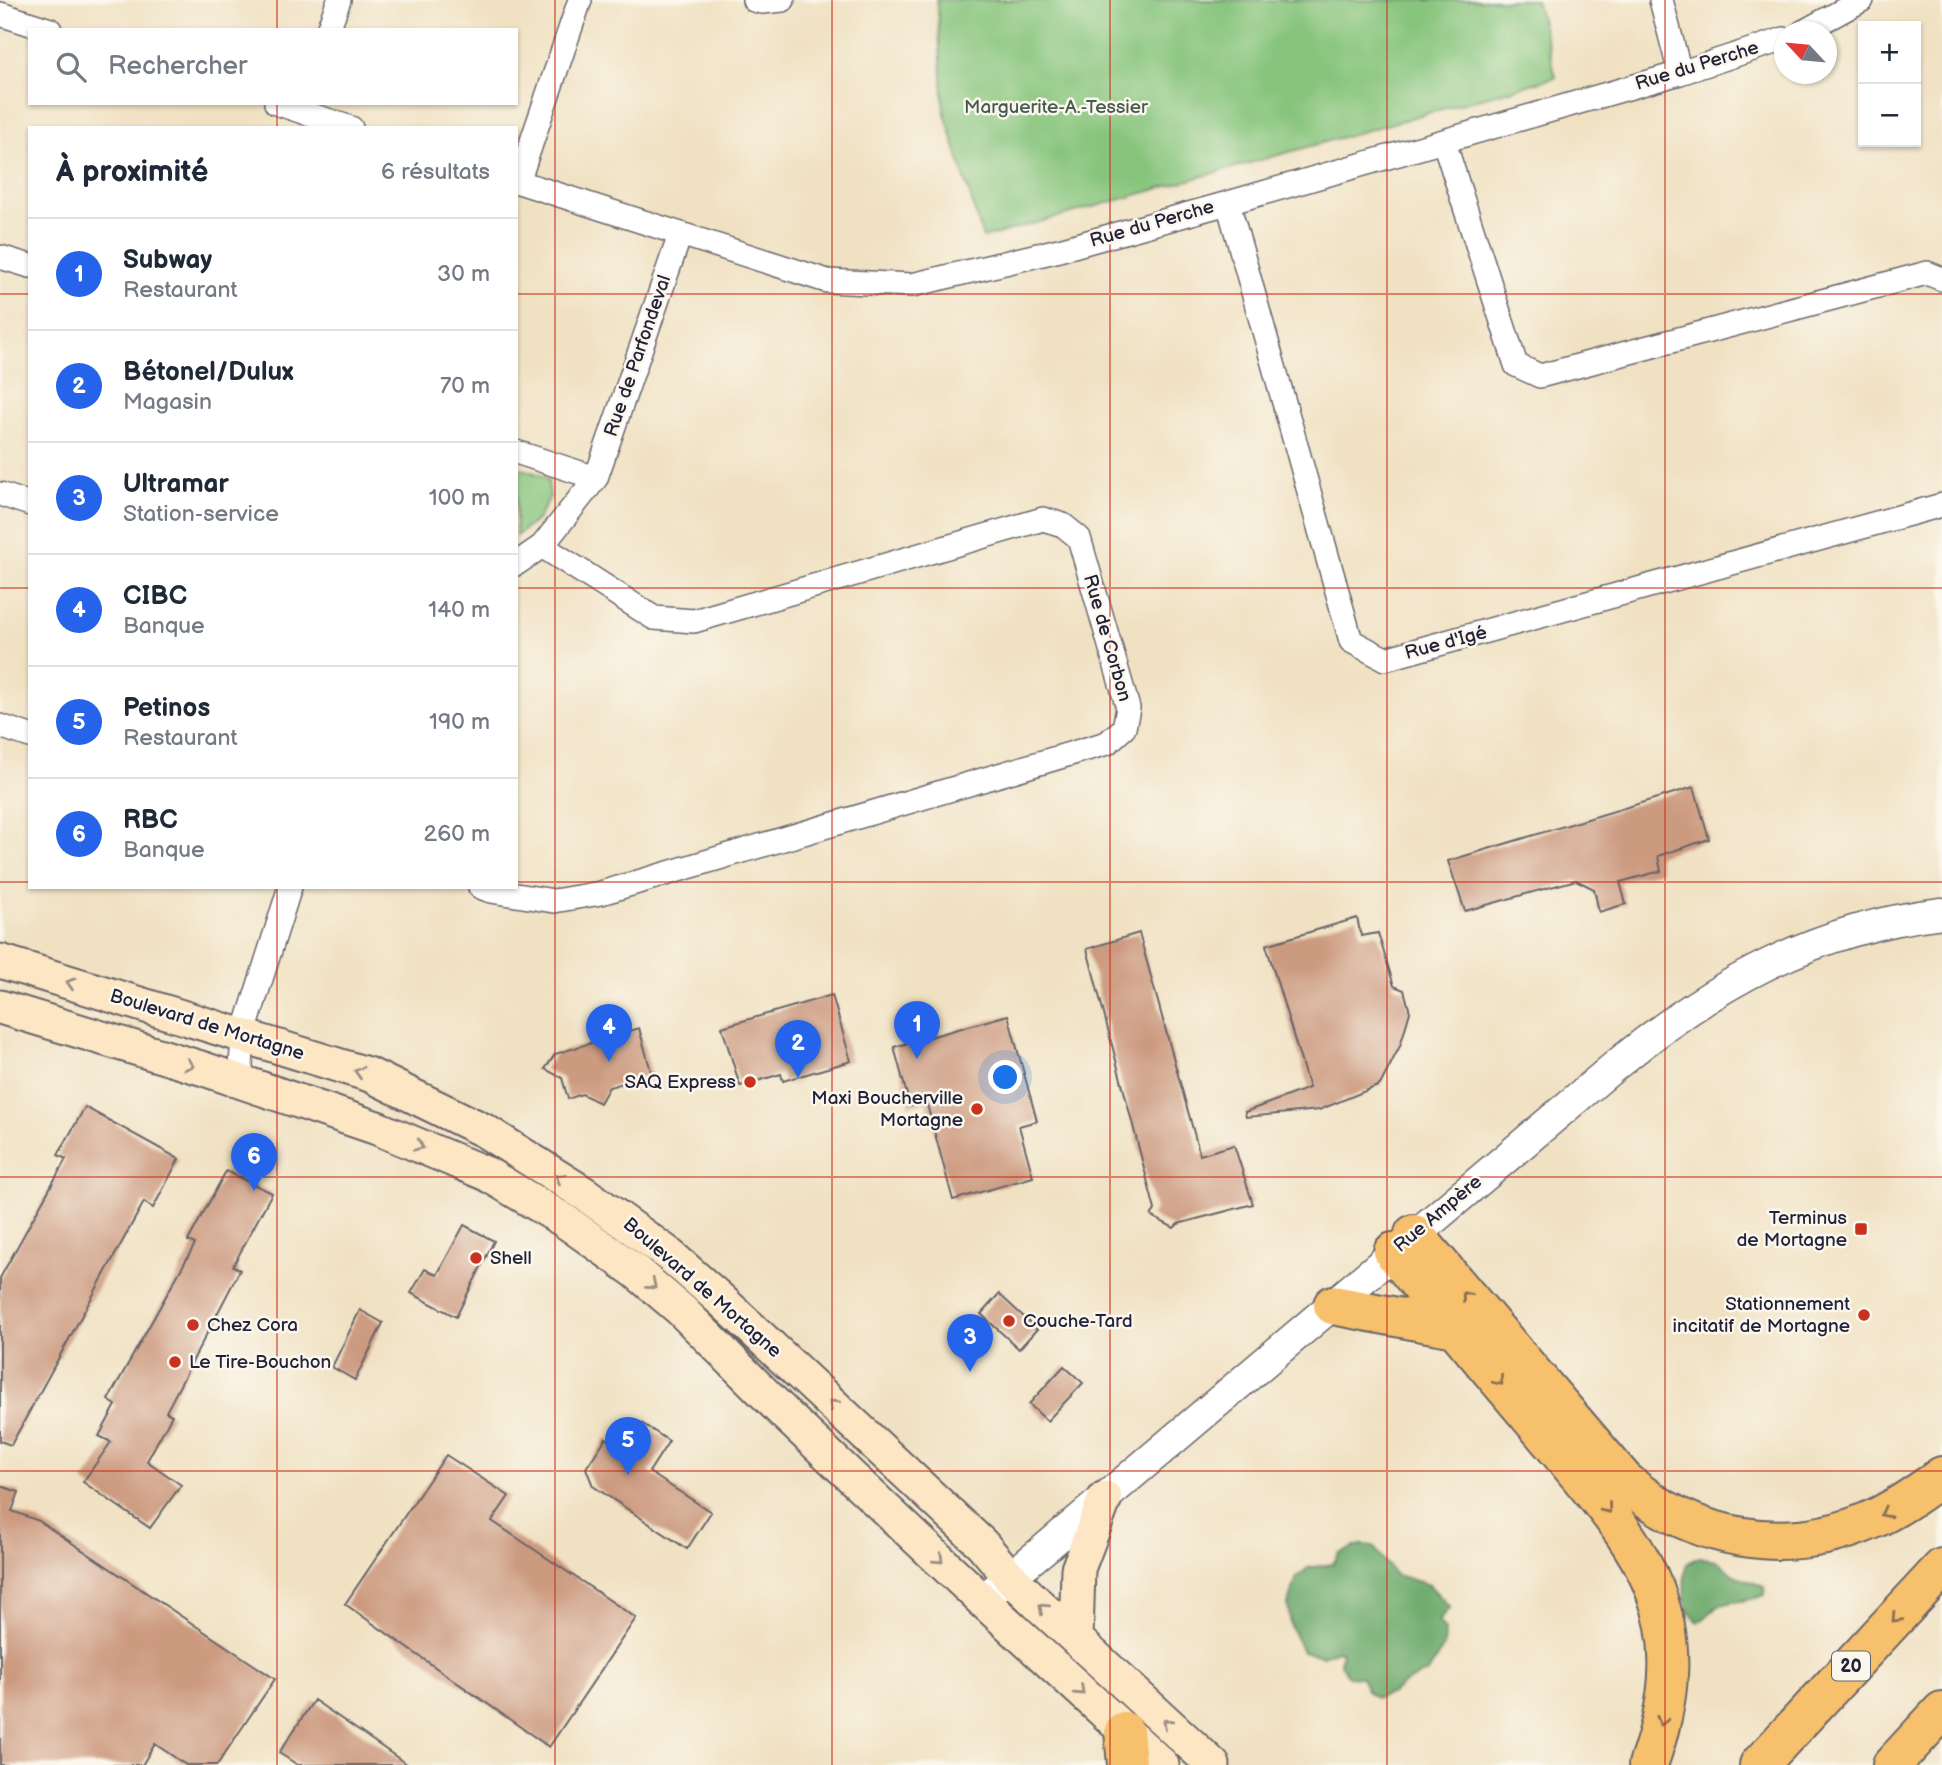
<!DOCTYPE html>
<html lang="fr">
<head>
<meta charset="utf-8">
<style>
	:root { --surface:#fff; --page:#f6f6f7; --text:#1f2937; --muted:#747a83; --line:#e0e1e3; --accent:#2563eb }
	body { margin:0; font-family:"Balsamiq Sans",sans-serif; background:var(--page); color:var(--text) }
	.controls { position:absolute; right:21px; top:21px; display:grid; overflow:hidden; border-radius:0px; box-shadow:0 2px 5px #0004 }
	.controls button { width:63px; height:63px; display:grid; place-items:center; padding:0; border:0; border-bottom:2px solid var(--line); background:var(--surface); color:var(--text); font:35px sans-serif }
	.compass { position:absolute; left:1774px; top:21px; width:63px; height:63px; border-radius:50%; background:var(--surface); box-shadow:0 2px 5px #0004; rotate:296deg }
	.you { position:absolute; left:1006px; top:1078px; width:24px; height:24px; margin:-18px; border:5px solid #fff; border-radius:50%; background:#1a73e8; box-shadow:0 0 0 10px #1a73e833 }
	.badge { display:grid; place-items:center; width:46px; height:46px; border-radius:50%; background:var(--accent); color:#fff; font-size:23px; font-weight:700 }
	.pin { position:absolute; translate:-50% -58px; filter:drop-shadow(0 2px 4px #0008) }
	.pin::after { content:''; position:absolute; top:37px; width:24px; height:21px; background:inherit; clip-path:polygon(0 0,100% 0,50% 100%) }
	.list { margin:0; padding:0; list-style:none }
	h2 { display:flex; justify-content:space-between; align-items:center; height:91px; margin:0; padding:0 28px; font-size:30px }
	h2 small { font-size:23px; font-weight:400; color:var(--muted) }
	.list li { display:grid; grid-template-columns:46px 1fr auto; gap:21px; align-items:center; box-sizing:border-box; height:112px; padding:0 28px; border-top:2px solid var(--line) }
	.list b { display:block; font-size:26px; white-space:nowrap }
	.list p { margin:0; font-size:23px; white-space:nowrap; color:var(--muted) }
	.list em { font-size:23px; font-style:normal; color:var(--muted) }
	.icon { flex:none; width:38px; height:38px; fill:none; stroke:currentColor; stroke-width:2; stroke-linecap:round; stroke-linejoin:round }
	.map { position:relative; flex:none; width:1942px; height:1765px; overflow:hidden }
	.search { position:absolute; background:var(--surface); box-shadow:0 2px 5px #0004; left:28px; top:28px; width:490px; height:77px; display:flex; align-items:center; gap:18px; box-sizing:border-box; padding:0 24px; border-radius:0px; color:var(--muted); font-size:26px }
	.panel { position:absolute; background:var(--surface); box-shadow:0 2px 5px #0004; left:28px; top:126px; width:490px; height:763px; border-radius:0px }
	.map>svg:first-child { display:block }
	.green { fill:#87c57d; stroke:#54745c; stroke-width:2 }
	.forest { fill:#6daa6c; stroke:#486654; stroke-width:2 }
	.building { fill:#cc9a7f }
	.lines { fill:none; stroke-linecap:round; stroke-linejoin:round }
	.minor-casing { stroke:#6a656a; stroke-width:26 }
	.tertiary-casing { stroke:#6a656a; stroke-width:33 }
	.secondary-casing { stroke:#6a656a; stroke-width:37 }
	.motorway-casing { stroke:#6a656a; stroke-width:42 }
	.minor { stroke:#fff; stroke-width:23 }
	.tertiary { stroke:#fff; stroke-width:30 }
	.secondary { stroke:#fce6c4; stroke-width:33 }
	.motorway { stroke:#f7c06c; stroke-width:38 }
	.oneway { stroke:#9a8e86 }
	.oneway2 { stroke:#8c7154 }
	.grid { fill:none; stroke:#c8321e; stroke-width:2; stroke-opacity:0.55 }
	.poi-dot { fill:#c8321e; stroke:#fbf7ec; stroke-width:2.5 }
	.labels { text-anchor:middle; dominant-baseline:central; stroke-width:5; stroke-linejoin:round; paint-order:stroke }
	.shield { fill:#fbf7ec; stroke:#636270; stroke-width:2 }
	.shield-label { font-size:18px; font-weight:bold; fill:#22223b }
	.street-label { font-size:19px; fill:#22223b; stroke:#fbf7ec }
	.park-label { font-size:19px; fill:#455b52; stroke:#fbf7ec }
	.poi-label { font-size:19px; fill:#22223b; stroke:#fbf7ec; text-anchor:end }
</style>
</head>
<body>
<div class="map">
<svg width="1942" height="1765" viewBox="0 0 1942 1765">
	<rect width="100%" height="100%" fill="#fbf7ec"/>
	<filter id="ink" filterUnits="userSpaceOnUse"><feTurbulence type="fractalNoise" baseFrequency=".0143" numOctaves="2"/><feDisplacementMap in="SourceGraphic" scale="14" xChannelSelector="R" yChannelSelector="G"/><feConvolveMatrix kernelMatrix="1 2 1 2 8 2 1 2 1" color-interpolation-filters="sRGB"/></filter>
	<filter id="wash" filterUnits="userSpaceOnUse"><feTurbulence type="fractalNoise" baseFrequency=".00686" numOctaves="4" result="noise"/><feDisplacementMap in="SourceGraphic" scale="28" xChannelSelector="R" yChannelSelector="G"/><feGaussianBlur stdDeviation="1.57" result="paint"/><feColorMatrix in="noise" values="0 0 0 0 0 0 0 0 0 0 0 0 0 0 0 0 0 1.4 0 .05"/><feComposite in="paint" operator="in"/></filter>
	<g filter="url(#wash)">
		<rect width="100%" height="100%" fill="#f0e1c2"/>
		<path class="green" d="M937 0H1536L1556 77 983 238 944 110Z
			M516 467 541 475 548 480 550 497 538 519 516 536Z"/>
		<path class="forest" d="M1361 1545 1373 1546 1394 1574 1429 1585 1450 1607 1438 1621 1445 1630 1444 1646 1428 1672 1403 1684 1392 1693 1376 1698 1367 1691 1361 1677 1348 1676 1340 1664 1342 1652 1337 1650 1323 1656 1303 1652 1291 1627 1288 1605 1297 1577 1308 1568 1333 1564 1339 1553Z
			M1700 1557 1719 1562 1732 1574 1764 1587 1765 1595C1751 1601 1736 1600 1721 1605 1712 1608 1708 1618 1698 1622 1680 1606 1684 1586 1686 1564Z"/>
		<g id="blocks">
			<path class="building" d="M1694 787 1709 839 1658 856 1661 871 1620 882 1626 904 1599 912 1594 889 1576 880 1465 911 1448 861Z
				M1357 918 1361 936 1378 933 1394 986 1404 990 1410 1012 1400 1046 1380 1085 1319 1110 1246 1117 1245 1112 1309 1088 1266 945Z
				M1139 933 1200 1155 1234 1145 1253 1204 1178 1224 1174 1228 1151 1216 1155 1210 1087 949Z
				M832 995 851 1061 783 1081 781 1074 740 1086 722 1027Z
				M1008 1015 1037 1121 1019 1126 1033 1177 953 1200 926 1101 910 1106 894 1047Z
				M639 1028 652 1075 609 1087 600 1103 582 1094 568 1099 562 1078 545 1069 555 1054Z
				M85 1107 179 1159 153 1208 144 1202 11 1445 0 1441V1278L66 1159 58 1155Z
				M226 1171 272 1193 233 1266 240 1270 166 1412 172 1415 147 1461 181 1485 150 1528 83 1482 111 1442 99 1436 116 1405 108 1400 195 1244 188 1241Z
				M464 1225 494 1241 456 1317 411 1293 425 1269 437 1275Z
				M999 1294 1037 1329 1019 1349 981 1314Z
				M360 1310 383 1323 355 1380 332 1367Z
				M1064 1366 1083 1383 1047 1421 1029 1404Z
				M640 1422 669 1441 649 1472 711 1512 687 1549 593 1486 586 1468 606 1438 622 1449Z
				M446 1455 509 1496 492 1521 636 1618 549 1747 345 1604Z
				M0 1486 19 1492 12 1511 39 1521 275 1679 217 1765H186L155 1744 142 1765H0Z
				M314 1700 408 1765H298L279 1753Z"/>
		</g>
	</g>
	<g filter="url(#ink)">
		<use href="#blocks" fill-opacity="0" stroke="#6a656a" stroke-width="2"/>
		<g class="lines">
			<defs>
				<path id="minor" d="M754 0 762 2 783 0
					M1661 0 1680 73
					M0 14 50 30
					M328 30 339 0
					M1803 32 1862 0
					M276 103 351 128
					M1444 142 1516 365 1540 376 1927 273 1942 279
					M516 181 827 281 912 285 1059 250 1228 203 1680 73 1784 39
					M518 182 580 0
					M1228 203 1351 641 1385 659 1942 505
					M0 257 30 266
					M516 452 596 478
					M0 494 30 504
					M516 564 542 546 596 478 680 235
					M0 726 30 736
					M480 887 491 891 554 901 601 893 1107 743 1124 728 1128 708 1079 538 1063 525 1043 519 694 621 654 618 542 546
					M240 1081 243 1036 290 887"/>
				<path id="tertiary" d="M982 1600 1043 1550 1616 1065C1714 984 1814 928 1942 913"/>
				<path id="secondary" d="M0 961 370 1075 485 1131 585 1194 666 1252 721 1300 982 1544 1010 1577 1038 1604 1213 1765
					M0 1007 204 1069 377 1128 487 1174 565 1221 635 1271 681 1310 788 1417 982 1600 1162 1765
					M1076 1638 1078 1569 1105 1498"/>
				<path id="motorway" d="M1414 1234 1624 1480C1691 1540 1786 1557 1869 1521 1895 1510 1919 1493 1942 1476
					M1393 1252C1441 1312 1490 1370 1540 1429 1634 1541 1705 1608 1648 1765
					M1333 1305 1455 1328
					M1124 1731 1127 1765
					M1759 1765 1942 1568
					M1892 1765 1942 1711"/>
			</defs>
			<use href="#minor" class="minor-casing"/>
			<use href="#tertiary" class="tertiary-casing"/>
			<use href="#secondary" class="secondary-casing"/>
			<use href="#motorway" class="motorway-casing"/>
			<use href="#minor" class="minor"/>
			<use href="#tertiary" class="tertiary"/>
			<use href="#secondary" class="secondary"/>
			<use href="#motorway" class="motorway"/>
		</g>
		<defs><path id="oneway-chevron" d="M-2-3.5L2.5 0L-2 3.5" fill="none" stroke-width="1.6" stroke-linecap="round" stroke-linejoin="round" transform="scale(1.75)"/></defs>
		<g class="oneway">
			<use href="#oneway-chevron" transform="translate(71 983) rotate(-163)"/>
			<use href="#oneway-chevron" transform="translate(189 1065) rotate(17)"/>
			<use href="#oneway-chevron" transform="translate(359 1072) rotate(-163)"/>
			<use href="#oneway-chevron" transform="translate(419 1146) rotate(23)"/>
			<use href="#oneway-chevron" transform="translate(560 1178) rotate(-148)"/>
			<use href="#oneway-chevron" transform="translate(652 1285) rotate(40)"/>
			<use href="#oneway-chevron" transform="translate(833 1404) rotate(-137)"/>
			<use href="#oneway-chevron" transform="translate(939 1559) rotate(43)"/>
			<use href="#oneway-chevron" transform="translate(1043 1608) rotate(-138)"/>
			<use href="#oneway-chevron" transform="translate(1080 1691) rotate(43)"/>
			<use href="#oneway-chevron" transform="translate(1167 1723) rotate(-137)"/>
		</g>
		<g class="oneway2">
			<use href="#oneway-chevron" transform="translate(1466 1296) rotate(-130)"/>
			<use href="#oneway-chevron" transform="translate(1499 1381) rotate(50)"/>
			<use href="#oneway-chevron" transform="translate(1607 1509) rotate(51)"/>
			<use href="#oneway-chevron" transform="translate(1885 1513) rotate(152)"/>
			<use href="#oneway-chevron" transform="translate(1896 1618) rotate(133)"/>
			<use href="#oneway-chevron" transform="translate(1662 1721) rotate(103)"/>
		</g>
	</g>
	<path class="grid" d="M277 0V30M555 0V1765M832 0V1765M1110 0V1765M1387 0V1765M1665 0V1765M277 103V128M0 294H30M516 294H1942M0 588H30M516 588H1942M0 882H30M516 882H1942M277 887V1765M0 1177H1942M0 1471H1942"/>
	<g class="poi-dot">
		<circle cx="750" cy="1082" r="7"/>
		<circle cx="977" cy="1109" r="7"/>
		<rect x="1854" y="1222" width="14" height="14" rx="3.5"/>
		<circle cx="476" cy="1258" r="7"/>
		<circle cx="1864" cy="1315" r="7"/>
		<circle cx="1009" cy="1321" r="7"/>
		<circle cx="193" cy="1325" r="7"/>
		<circle cx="175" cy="1362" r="7"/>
	</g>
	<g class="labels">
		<rect class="shield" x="1832" y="1651.5" width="38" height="29" rx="5"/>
		<g class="shield-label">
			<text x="1851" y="1666">20</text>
		</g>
		<g class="street-label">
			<text transform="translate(1697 66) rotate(-17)">Rue du Perche</text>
			<text transform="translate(1152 224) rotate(-16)">Rue du Perche</text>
			<text transform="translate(638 356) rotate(-71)">Rue de Parfondeval</text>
			<text transform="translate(1107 638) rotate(74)">Rue de Corbon</text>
			<text transform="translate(1446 643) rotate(-15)">Rue d'Igé</text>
			<text transform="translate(207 1025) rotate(17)">Boulevard de Mortagne</text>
			<text transform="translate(1438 1214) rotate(-40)">Rue Ampère</text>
			<text transform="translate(702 1288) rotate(41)">Boulevard de Mortagne</text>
		</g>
		<g class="park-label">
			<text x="1056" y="107">Marguerite-A.-Tessier</text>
		</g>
		<g class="poi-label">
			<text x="736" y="1082">SAQ Express</text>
			<text x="963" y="1098">Maxi Boucherville<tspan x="963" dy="22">Mortagne</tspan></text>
			<text x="1847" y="1218">Terminus<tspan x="1847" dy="22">de Mortagne</tspan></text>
			<text x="490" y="1258" text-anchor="start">Shell</text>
			<text x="1850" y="1304">Stationnement<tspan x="1850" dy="22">incitatif de Mortagne</tspan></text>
			<text x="1023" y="1321" text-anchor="start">Couche-Tard</text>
			<text x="207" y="1325" text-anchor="start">Chez Cora</text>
			<text x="189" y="1362" text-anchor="start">Le Tire-Bouchon</text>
		</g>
	</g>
</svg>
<div class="controls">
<button>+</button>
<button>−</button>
</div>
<svg class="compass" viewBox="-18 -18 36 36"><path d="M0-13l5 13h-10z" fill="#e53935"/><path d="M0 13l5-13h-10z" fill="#747a83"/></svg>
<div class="you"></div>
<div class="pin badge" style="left:917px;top:1059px">1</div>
<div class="pin badge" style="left:798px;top:1078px">2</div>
<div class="pin badge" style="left:970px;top:1372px">3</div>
<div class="pin badge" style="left:609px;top:1062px">4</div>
<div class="pin badge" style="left:628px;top:1475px">5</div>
<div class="pin badge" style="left:254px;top:1191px">6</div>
<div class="search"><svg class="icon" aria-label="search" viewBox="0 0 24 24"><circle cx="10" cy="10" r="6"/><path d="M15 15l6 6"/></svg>Rechercher</div>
<section class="panel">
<h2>À proximité<small>6 résultats</small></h2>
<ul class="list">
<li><span class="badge">1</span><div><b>Subway</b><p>Restaurant</p></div><em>30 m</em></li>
<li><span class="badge">2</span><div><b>Bétonel/Dulux</b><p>Magasin</p></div><em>70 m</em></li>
<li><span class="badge">3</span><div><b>Ultramar</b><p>Station-service</p></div><em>100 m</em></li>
<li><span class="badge">4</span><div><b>CIBC</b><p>Banque</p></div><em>140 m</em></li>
<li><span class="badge">5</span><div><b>Petinos</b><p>Restaurant</p></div><em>190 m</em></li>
<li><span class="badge">6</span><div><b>RBC</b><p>Banque</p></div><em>260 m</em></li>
</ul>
</section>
</div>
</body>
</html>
